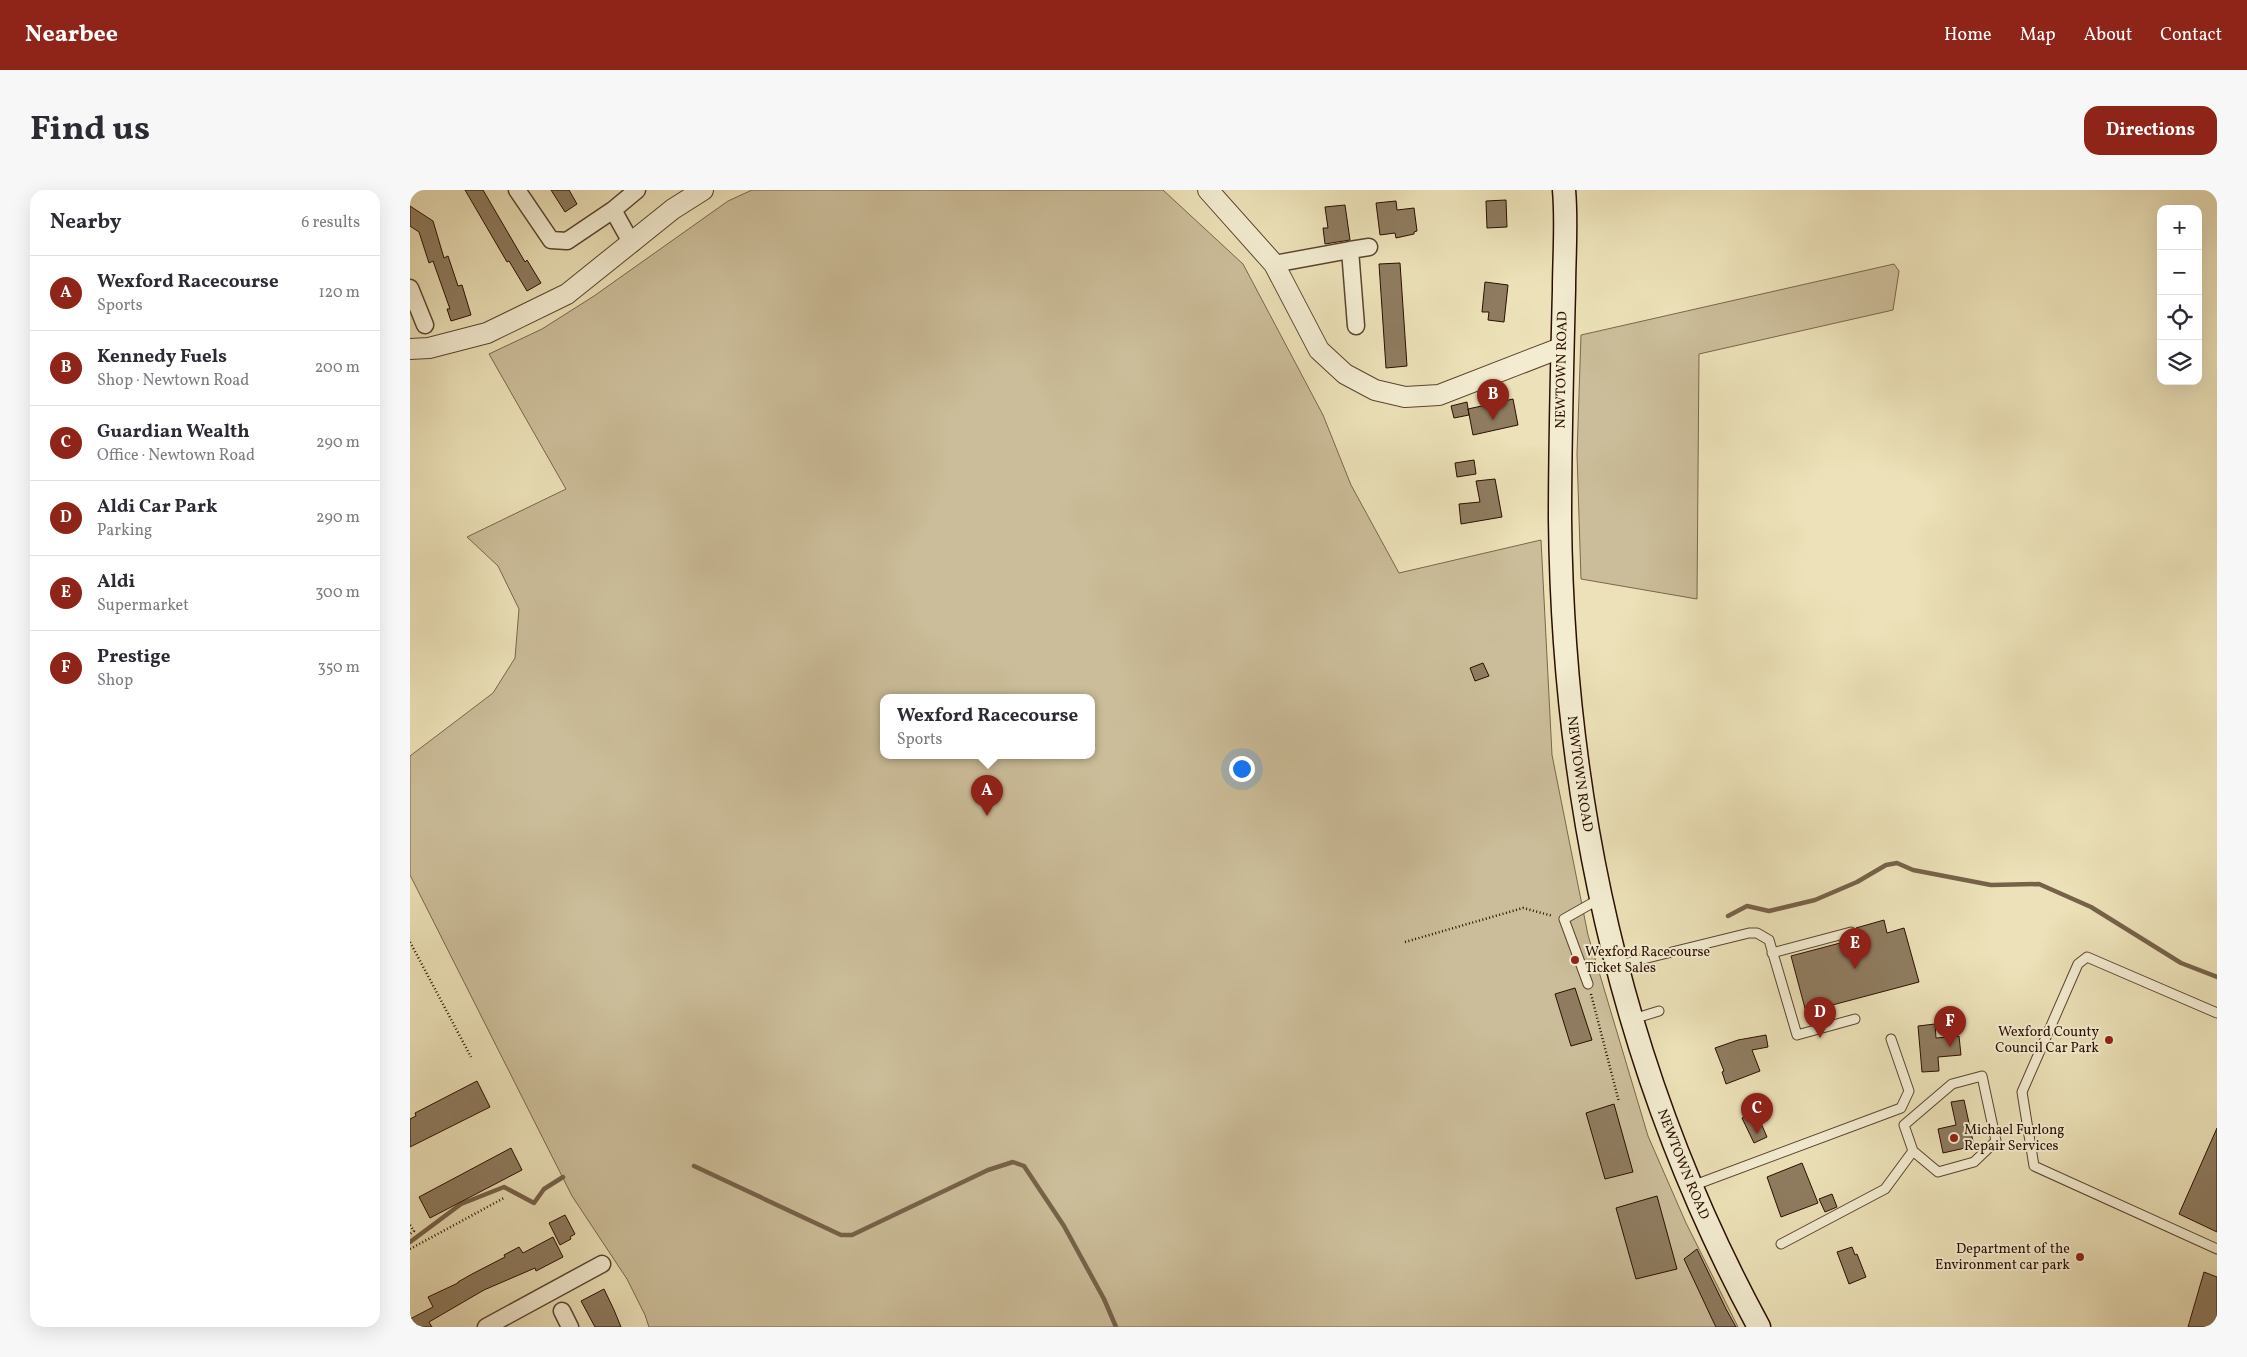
<!DOCTYPE html>
<html lang="en">
<head>
<meta charset="utf-8">
<style>
	:root { --surface:#fff; --page:#f7f7f7; --text:#2b2b33; --muted:#7c7c81; --line:#e1e1e2; --accent:#8f2418 }
	body { margin:0; font-family:Vollkorn,serif; background:var(--page); color:var(--text) }
	.controls { position:absolute; right:15px; top:15px; display:grid; overflow:hidden; border-radius:10px; box-shadow:0 5px 20px #0002 }
	.controls button { width:45px; height:45px; display:grid; place-items:center; padding:0; border:0; border-bottom:1px solid var(--line); background:var(--surface); color:var(--text); font:25px sans-serif }
	.you { position:absolute; left:831px; top:578px; width:18px; height:18px; margin:-12px; border:4px solid #fff; border-radius:50%; background:#1a73e8; box-shadow:0 0 0 8px #1a73e833 }
	.badge { display:grid; place-items:center; width:32px; height:32px; border-radius:50%; background:var(--accent); color:#fff; font-size:16px; font-weight:700 }
	.pin { position:absolute; translate:-50% -41px; filter:drop-shadow(0 1px 2px #0008) }
	.pin::after { content:''; position:absolute; top:26px; width:18px; height:15px; background:inherit; clip-path:polygon(0 0,100% 0,50% 100%) }
	.popup { position:absolute; left:470px; top:504px; width:215px; height:65px; box-sizing:border-box; display:grid; place-content:center; border-radius:10px; background:var(--surface); filter:drop-shadow(0 1px 4px #0005); font-size:16px; white-space:nowrap; color:var(--muted) }
	.popup b { font-size:19px; color:var(--text) }
	.popup::after { content:''; position:absolute; left:50%; top:100%; margin-left:-10px; border:10px solid transparent; border-top-color:var(--surface) }
	.list { margin:0; padding:0; list-style:none }
	h2 { display:flex; justify-content:space-between; align-items:center; height:65px; margin:0; padding:0 20px; font-size:21px }
	h2 small { font-size:16px; font-weight:400; color:var(--muted) }
	.list li { display:grid; grid-template-columns:32px 1fr auto; gap:15px; align-items:center; box-sizing:border-box; height:75px; padding:0 20px; border-top:1px solid var(--line) }
	.list b { display:block; font-size:19px; white-space:nowrap }
	.list p { margin:0; font-size:16px; white-space:nowrap; color:var(--muted) }
	.list em { font-size:16px; font-style:normal; color:var(--muted) }
	.icon { flex:none; width:28px; height:28px; fill:none; stroke:currentColor; stroke-width:2; stroke-linecap:round; stroke-linejoin:round }
	.map { position:relative; flex:none; width:1807px; height:1137px; overflow:hidden; border-radius:15px }
	header { display:flex; align-items:center; gap:30px; box-sizing:border-box; height:70px; padding:0 25px; background:var(--accent); color:#fff }
	header strong { font-size:24px }
	nav { display:flex; gap:28px; margin-inline-start:auto; font-size:18px }
	.intro { display:flex; align-items:center; justify-content:space-between; box-sizing:border-box; height:120px; padding:0 30px }
	h1 { margin:0; font-size:35px }
	.button { padding:12px 22px; border-radius:15px; background:var(--accent); color:#fff; font-size:18px; font-weight:700 }
	main { display:flex; gap:30px; padding:0 30px }
	aside { flex:1; background:var(--surface); border-radius:15px; box-shadow:0 5px 20px #0002 }
	.map>svg:first-child { display:block }
	.green { fill:#cbbd99; stroke:#7b664c; fill-rule:evenodd }
	.lines { fill:none; stroke-linecap:round; stroke-linejoin:round }
	.stream { stroke:#776249; stroke-width:4.5 }
	.building { fill:#8f7c60; stroke:#2b0f00 }
	.service-casing { stroke:#5b442e; stroke-width:11 }
	.minor-casing { stroke:#5b442e; stroke-width:19 }
	.tertiary-casing { stroke:#5b442e; stroke-width:22 }
	.secondary-casing { stroke:#2b0f00; stroke-width:25 }
	.path { stroke:#2b0f00; stroke-width:2.5; stroke-dasharray:1 2.5; stroke-linecap:butt }
	.service { stroke:#f3ecd1; stroke-width:9 }
	.minor { stroke:#f3ecd1; stroke-width:16 }
	.tertiary { stroke:#f3ecd1; stroke-width:20 }
	.secondary { stroke:#f3ecd1; stroke-width:22 }
	.poi-dot { fill:#8f2418; stroke:#f3ecd1; stroke-width:2 }
	.labels { text-anchor:middle; dominant-baseline:central; stroke-width:4; stroke-linejoin:round; paint-order:stroke }
	.street-label { font-size:14px; fill:#2b0f00; stroke:#f3ecd1 }
	.poi-label { font-size:14px; fill:#2b0f00; stroke:#f3ecd1; text-anchor:start }
</style>
</head>
<body>
<header>
<strong>Nearbee</strong>
<nav><a>Home</a><a>Map</a><a>About</a><a>Contact</a></nav>
</header>
<div class="intro"><h1>Find us</h1><a class="button">Directions</a></div>
<main>
<aside>
<h2>Nearby<small>6 results</small></h2>
<ul class="list">
<li><span class="badge">A</span><div><b>Wexford Racecourse</b><p>Sports</p></div><em>120 m</em></li>
<li><span class="badge">B</span><div><b>Kennedy Fuels</b><p>Shop · Newtown Road</p></div><em>200 m</em></li>
<li><span class="badge">C</span><div><b>Guardian Wealth</b><p>Office · Newtown Road</p></div><em>290 m</em></li>
<li><span class="badge">D</span><div><b>Aldi Car Park</b><p>Parking</p></div><em>290 m</em></li>
<li><span class="badge">E</span><div><b>Aldi</b><p>Supermarket</p></div><em>300 m</em></li>
<li><span class="badge">F</span><div><b>Prestige</b><p>Shop</p></div><em>350 m</em></li>
</ul>
</aside>
<div class="map">
<svg width="1807" height="1137" viewBox="0 0 1807 1137">
	<rect width="100%" height="100%" fill="#ece1b8"/>
	<filter id="stains"><feTurbulence type="fractalNoise" baseFrequency=".004" numOctaves="4"/><feColorMatrix values="0 0 0 0 .2 0 0 0 0 .09 0 0 0 0 .02 0 0 0 .5 -.17"/></filter>
	<radialGradient id="worn" r=".72"><stop offset=".6" stop-color="#630" stop-opacity="0"/><stop offset="1" stop-color="#630" stop-opacity=".3"/></radialGradient>
	<path class="green" d="M342 0H753L833 74 913 225 941 295 989 383 1131 350 1142 565 1178 745 1238 946 1276 1033 1328 1137H239L235 1125 217 1089 162 1006 0 685V566L83 503 105 468 109 419 88 376 57 347 156 299 79 164 132 139 184 106 318 11ZM473 507H681V565H473Z
		M1484 74 1489 81 1483 120 1289 164 1287 409 1171 389 1167 264 1171 145Z"/>
	<g class="lines">
		<path class="stream" d="M1318 726 1337 716 1359 721 1405 710 1447 692 1476 675 1487 673 1503 680 1581 695 1629 694 1681 717 1771 773 1807 787
			M284 976 431 1045H442L578 980 603 972 614 976 654 1036 694 1109 706 1137
			M0 1052 51 1014 94 997 124 1013 134 999 153 987"/>
	</g>
	<path class="building" d="M55 0H73L115 72 117 70 131 93 117 101 99 71 97 72Z
		M141 0H159L167 14 155 22Z
		M1096 10 1097 37 1077 38 1076 11Z
		M986 11 987 20 1004 18 1007 41 1004 42V44L986 48 985 43 970 45 966 13Z
		M935 15 940 50 915 54 913 38H918L915 17Z
		M0 16 23 31 34 68 38 66 48 96 52 95 61 125 41 131 37 119H40L23 71 19 73 9 42 0 36Z
		M990 73 997 176 976 178 969 74Z
		M1075 92 1098 95 1094 132 1078 130 1079 122H1072Z
		M1103 209 1108 235 1063 245 1058 219Z
		M1057 212 1059 225 1044 228 1041 216Z
		M1064 270 1066 284 1047 287 1045 273Z
		M1085 289 1092 327 1051 334 1049 314 1070 312 1066 291Z
		M1073 473 1079 486 1065 491 1060 478Z
		M1474 730 1477 743 1494 738 1509 792 1396 822 1381 766 1449 748 1446 738Z
		M1165 798 1182 850 1161 856 1145 804Z
		M1525 834 1526 848 1549 846 1551 865 1528 867 1529 881 1512 882 1508 836Z
		M1356 845 1358 857 1342 860 1350 881 1316 894 1312 882 1314 881 1305 858 1328 850Z
		M67 891 80 917 0 957V929L6 926 5 923Z
		M1554 910 1564 956 1533 963 1528 939 1546 935 1541 912Z
		M1204 914 1223 982 1195 989 1176 923Z
		M1346 922 1357 947 1344 953 1332 928Z
		M1807 938V1042L1769 1024Z
		M101 958 112 980 20 1028 9 1007Z
		M1392 973 1408 1013 1371 1027 1357 987Z
		M1422 1004 1427 1017 1415 1022 1409 1009Z
		M1247 1006 1267 1079 1226 1089 1206 1018Z
		M155 1025 165 1044 160 1047 161 1049 150 1055 139 1033Z
		M143 1047 153 1067 126 1081 125 1078 74 1100 19 1132 22 1137H0V1129L23 1117 18 1107 48 1093V1092L62 1084 95 1067 94 1065 109 1057 113 1063Z
		M1442 1057 1445 1065 1447 1064 1456 1087 1439 1094 1427 1062Z
		M1287 1059 1316 1119 1326 1137H1306L1303 1131 1274 1069Z
		M1794 1082 1807 1087V1137H1778Z
		M194 1099 204 1120 211 1137H185L171 1111Z"/>
	<g class="lines">
		<defs>
			<path id="service" d="M1362 763 1441 742
				M1209 775 1339 743H1347L1359 750 1387 845 1445 829
				M1178 794 1154 729 1191 708
				M1807 823 1677 767 1668 774 1612 902 1624 976 1807 1059
				M1223 829 1249 821
				M1572 886 1586 951 1564 972 1528 982 1503 961 1494 935 1542 894Z
				M1282 996 1491 918 1499 901 1481 849
				M1371 1054 1475 999 1503 961"/>
			<path id="minor" d="M107 0 141 50 157 51 203 20
				M222 54 203 20 227 0
				M940 60 959 57
				M864 74 940 60 946 136
				M0 98 15 135
				M152 1121 160 1137
				M76 1137 192 1074"/>
			<path id="tertiary" d="M798 0 864 74 909 160 935 184 965 200 995 207 1029 205 1153 157
				M0 159 19 158 77 143 157 104 263 19 293 0"/>
			<g id="secondary">
				<path id="s1" d="M1154 0C1157 33 1154 67 1154 100 1152 176 1150 253 1150 329 1153 612 1213 887 1349 1137"/>
			</g>
		</defs>
		<use href="#service" class="service-casing"/>
		<use href="#minor" class="minor-casing"/>
		<use href="#tertiary" class="tertiary-casing"/>
		<use href="#secondary" class="secondary-casing"/>
		<path class="path" d="M0 752 61 867
			M995 752 1113 718 1143 726
			M1181 804 1209 912
			M0 1035 4 1041 0 1044
			M0 1059 94 1008"/>
		<use href="#service" class="service"/>
		<use href="#minor" class="minor"/>
		<use href="#tertiary" class="tertiary"/>
		<use href="#secondary" class="secondary"/>
	</g>
	<g class="poi-dot">
		<circle cx="1165" cy="770" r="5"/>
		<circle cx="1699" cy="850" r="5"/>
		<circle cx="1544" cy="948" r="5"/>
		<circle cx="1670" cy="1067" r="5"/>
	</g>
	<g class="labels">
		<g class="street-label">
			<text transform="translate(1152 180) rotate(-89)">NEWTOWN ROAD</text>
			<text stroke="none"><textPath href="#s1" startOffset="585">NEWTOWN ROAD</textPath></text>
			<text stroke="none"><textPath href="#s1" startOffset="990">NEWTOWN ROAD</textPath></text>
		</g>
		<g class="poi-label">
			<text x="1175" y="762">Wexford Racecourse<tspan x="1175" dy="16">Ticket Sales</tspan></text>
			<text x="1689" y="842" text-anchor="end">Wexford County<tspan x="1689" dy="16">Council Car Park</tspan></text>
			<text x="1554" y="940">Michael Furlong<tspan x="1554" dy="16">Repair Services</tspan></text>
			<text x="1660" y="1059" text-anchor="end">Department of the<tspan x="1660" dy="16">Environment car park</tspan></text>
		</g>
	</g>
	<rect width="100%" height="100%" filter="url(#stains)"/>
	<rect width="100%" height="100%" fill="url(#worn)"/>
</svg>
<div class="controls">
<button>+</button>
<button>−</button>
<button><svg class="icon" aria-label="locate" viewBox="0 0 24 24"><circle cx="12" cy="12" r="6"/><path d="M12 2v4M12 18v4M2 12h4M18 12h4"/></svg></button>
<button><svg class="icon" aria-label="layers" viewBox="0 0 24 24"><path d="M12 4l9 5-9 5-9-5zM3 14l9 5 9-5"/></svg></button>
</div>
<div class="you"></div>
<div class="pin badge" style="left:577px;top:626px">A</div>
<div class="popup"><b>Wexford Racecourse</b>Sports</div>
<div class="pin badge" style="left:1083px;top:230px">B</div>
<div class="pin badge" style="left:1347px;top:944px">C</div>
<div class="pin badge" style="left:1410px;top:848px">D</div>
<div class="pin badge" style="left:1445px;top:779px">E</div>
<div class="pin badge" style="left:1540px;top:857px">F</div>
</div>
</main>
</body>
</html>
